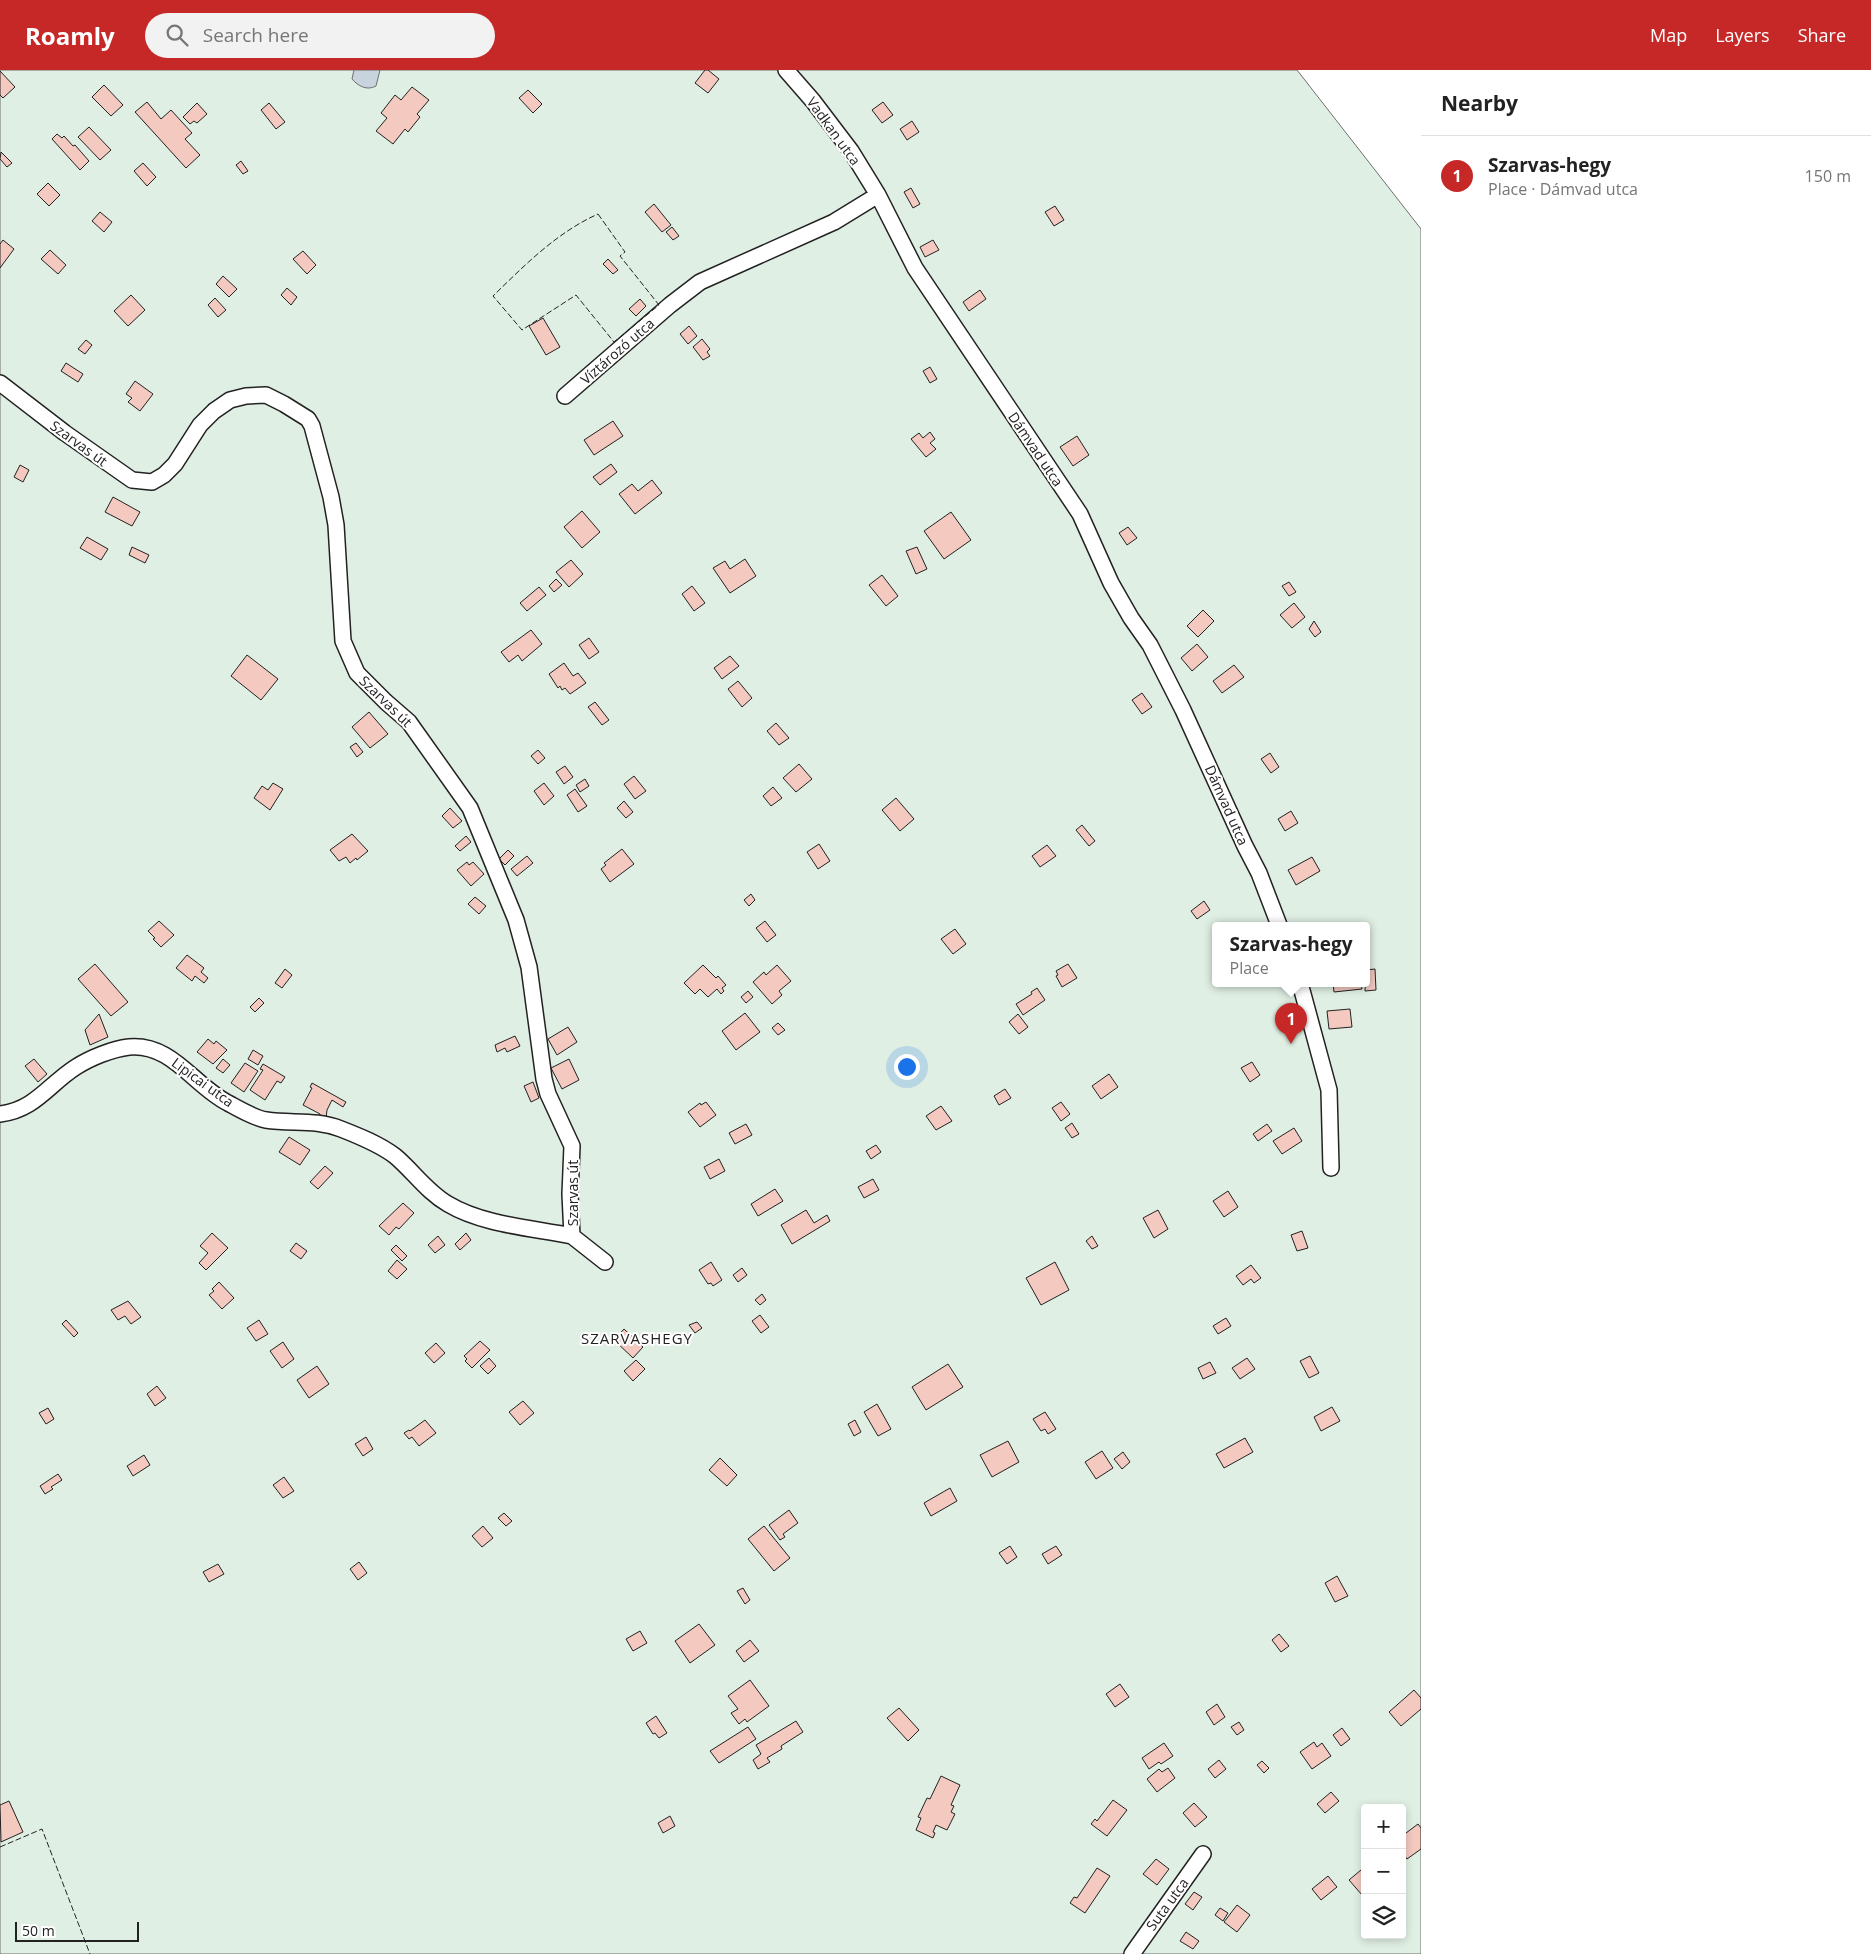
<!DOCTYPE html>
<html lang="en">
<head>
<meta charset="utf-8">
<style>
	:root { --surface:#fff; --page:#f2f2f2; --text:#222; --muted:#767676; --line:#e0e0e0; --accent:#c62828 }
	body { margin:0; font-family:"Open Sans",sans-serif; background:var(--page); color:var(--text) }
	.controls { position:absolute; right:15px; bottom:15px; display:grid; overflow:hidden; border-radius:5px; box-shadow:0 2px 8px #0003 }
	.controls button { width:45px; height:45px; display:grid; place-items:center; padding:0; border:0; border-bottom:1px solid var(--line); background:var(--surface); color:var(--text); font:25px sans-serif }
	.scale { position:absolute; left:15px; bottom:12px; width:124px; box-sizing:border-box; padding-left:5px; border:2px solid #222; border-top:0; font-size:14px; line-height:18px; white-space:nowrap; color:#222; -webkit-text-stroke:4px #fff; paint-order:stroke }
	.you { position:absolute; left:906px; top:996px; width:18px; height:18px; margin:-12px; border:4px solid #fff; border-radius:50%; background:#1a73e8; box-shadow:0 0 0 8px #1a73e833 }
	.badge { display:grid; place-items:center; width:32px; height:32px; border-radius:50%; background:var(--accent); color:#fff; font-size:16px; font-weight:700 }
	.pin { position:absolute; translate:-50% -41px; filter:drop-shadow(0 1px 2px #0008) }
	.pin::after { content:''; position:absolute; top:26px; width:18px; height:15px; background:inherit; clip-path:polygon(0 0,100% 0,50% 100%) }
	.popup { position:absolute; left:1212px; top:852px; width:158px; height:65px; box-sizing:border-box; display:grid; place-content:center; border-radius:5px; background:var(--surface); filter:drop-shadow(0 1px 4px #0005); font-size:16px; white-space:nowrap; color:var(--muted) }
	.popup b { font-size:19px; color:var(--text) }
	.popup::after { content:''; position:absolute; left:50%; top:100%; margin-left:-10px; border:10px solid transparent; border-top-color:var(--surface) }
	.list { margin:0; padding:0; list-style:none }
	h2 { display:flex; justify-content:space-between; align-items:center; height:65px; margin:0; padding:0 20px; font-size:21px }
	h2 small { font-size:16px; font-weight:400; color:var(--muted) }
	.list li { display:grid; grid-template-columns:32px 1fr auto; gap:15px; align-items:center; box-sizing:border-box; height:80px; padding:0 20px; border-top:1px solid var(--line) }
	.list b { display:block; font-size:19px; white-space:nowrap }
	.list p { margin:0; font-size:16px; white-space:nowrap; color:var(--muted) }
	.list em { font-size:16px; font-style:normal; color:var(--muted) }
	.icon { flex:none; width:28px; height:28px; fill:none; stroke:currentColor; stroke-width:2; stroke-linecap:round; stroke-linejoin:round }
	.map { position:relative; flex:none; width:1421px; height:1884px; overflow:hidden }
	header { display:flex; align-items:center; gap:30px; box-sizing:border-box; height:70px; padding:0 25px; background:var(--accent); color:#fff }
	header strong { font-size:24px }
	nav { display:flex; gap:28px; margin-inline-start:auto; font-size:18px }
	.search { width:350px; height:45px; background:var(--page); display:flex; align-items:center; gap:12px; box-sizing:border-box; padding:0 18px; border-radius:28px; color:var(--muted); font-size:19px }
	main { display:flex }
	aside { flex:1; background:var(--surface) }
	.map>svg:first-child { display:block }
	.green { fill:#e0efe3; stroke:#6f6f6f; fill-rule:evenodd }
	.water { fill:#c7d3dd; stroke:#6f6f6f }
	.building { fill:#f3c9c0; stroke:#222 }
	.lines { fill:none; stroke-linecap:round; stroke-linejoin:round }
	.street-casing { stroke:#222; stroke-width:18 }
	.street { stroke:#fff; stroke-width:15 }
	.fence { stroke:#222; stroke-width:1; stroke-dasharray:6 2.5; stroke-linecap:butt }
	.labels { text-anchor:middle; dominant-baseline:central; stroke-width:4; stroke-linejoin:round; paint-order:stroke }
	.street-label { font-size:14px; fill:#222; stroke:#fff }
	.neighbourhood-label { font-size:15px; letter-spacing:1px; fill:#222; stroke:#fff }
</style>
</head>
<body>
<header>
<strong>Roamly</strong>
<div class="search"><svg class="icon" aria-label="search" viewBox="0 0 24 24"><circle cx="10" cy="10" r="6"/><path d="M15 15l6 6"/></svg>Search here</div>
<nav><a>Map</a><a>Layers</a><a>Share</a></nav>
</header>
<main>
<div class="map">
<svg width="1421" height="1884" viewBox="0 0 1421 1884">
	<rect width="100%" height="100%" fill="#fff"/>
	<path class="green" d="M0 0H1297L1421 159V1884H0ZM1216 855H1366V913H1216ZM1365 1738H1402V1865H1365Z"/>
	<path class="water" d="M354 0H380L376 16C367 21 358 16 352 9Z"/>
	<path class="building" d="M705 0H708L719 9 708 23 695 13Z
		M0 1 15 17 3 28 0 25Z
		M104 15 123 35 111 46 92 27Z
		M412 17 429 30 417 44 420 47 408 62 405 59 393 74 376 61 387 48 381 43 395 25 401 30Z
		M528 20 542 34 533 43 519 28Z
		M147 32 161 49 171 40 192 63 185 69 200 85 186 98 135 42Z
		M883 32 893 45 882 53 872 40Z
		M197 33 207 44 197 53 194 51 190 54 183 47Z
		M269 33 285 52 276 59 261 40Z
		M912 51 919 62 907 70 900 59Z
		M89 57 111 80 100 90 78 67Z
		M57 64 62 68 64 66 73 76 75 75 89 91 80 100 52 69Z
		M1 82 12 93 7 97 0 89Z
		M241 91 248 101 243 104 236 95Z
		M143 93 156 107 147 116 134 101Z
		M48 113 60 125 49 136 37 124Z
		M911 118 920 134 913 138 904 122Z
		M654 134 671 155 662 162 645 142Z
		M1055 136 1064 150 1054 156 1045 142Z
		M100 142 112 152 104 162 92 151Z
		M672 157 679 166 673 170 666 162Z
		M3 170 14 179 0 198V174Z
		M933 170 939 180 925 187 920 177Z
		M50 180 66 195 58 204 41 189Z
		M303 181 316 195 307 204 293 189Z
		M608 189 618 200 613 204 603 194Z
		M223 206 237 219 229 227 216 214Z
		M287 218 297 227 291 235 281 225Z
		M980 220 986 229 969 241 963 232Z
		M131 225 145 240 128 256 114 241Z
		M215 228 226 240 218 247 208 235Z
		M640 229 646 236 636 246 629 239Z
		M543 248 560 277 546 285 529 256Z
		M689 256 697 266 688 274 680 264Z
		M702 269 710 279 707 282 710 286 703 290 693 277Z
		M86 270 92 275 85 284 78 279Z
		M66 293 83 304 78 312 61 301Z
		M930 297 937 309 930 313 923 301Z
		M135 311 153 324 140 341 128 332 132 328 126 324Z
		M613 351 623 366 594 385 584 370Z
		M930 362 935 369 930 373 936 379 926 387 911 369 919 363 923 368Z
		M1077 366 1089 385 1073 396 1060 377Z
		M611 394 617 402 600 415 593 407Z
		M20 395 29 400 23 412 14 407Z
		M652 410 662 423 635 444 619 424 632 414 638 421Z
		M113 427 140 442 132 456 105 442Z
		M582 441 600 462 582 478 564 457Z
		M951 442 971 470 944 489 924 461Z
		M1128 457 1137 468 1127 475 1119 463Z
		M87 467 108 479 101 490 80 478Z
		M132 477 149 485 145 493 129 485Z
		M917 477 927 499 916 504 906 481Z
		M745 489 756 506 730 523 713 498 725 491 730 499Z
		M571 490 583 504 569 517 556 502Z
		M882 505 898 526 886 536 869 515Z
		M556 509 562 515 554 522 549 516Z
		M1289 512 1296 522 1289 526 1282 516Z
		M692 516 705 533 694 541 682 524Z
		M539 517 546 525 527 541 520 533Z
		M1294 533 1305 547 1292 558 1280 545Z
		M1203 540 1214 551 1198 567 1187 556Z
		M1314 551 1321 562 1315 567 1309 559Z
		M531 560 542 574 522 591 518 585 509 592 501 582Z
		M589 568 599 582 589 589 579 575Z
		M1197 574 1208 587 1192 601 1181 588Z
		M247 585 278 609 261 630 231 606Z
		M730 586 739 596 722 609 714 598Z
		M564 593 573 606 578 603 586 613 570 624 565 618 562 620 560 616 558 618 549 604Z
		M1234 595 1244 607 1222 623 1213 611Z
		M738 611 752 628 742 637 728 619Z
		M1142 623 1152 637 1142 644 1132 630Z
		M595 632 609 650 602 655 588 637Z
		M369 642 388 664 370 678 352 657Z
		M776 653 789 668 779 675 767 661Z
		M356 673 363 682 357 687 350 677Z
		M538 680 545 688 538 694 531 686Z
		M1270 683 1279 697 1271 703 1261 689Z
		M799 694 812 709 796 722 783 708Z
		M565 696 573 707 564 714 556 702Z
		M634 706 646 721 635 729 624 714Z
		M585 709 589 716 580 722 576 715Z
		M273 713 283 719 270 740 254 728 262 716 268 720Z
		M544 713 554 726 544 735 534 721Z
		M773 717 782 728 771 736 763 726Z
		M575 719 587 736 578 742 567 725Z
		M896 728 914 749 900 761 882 740Z
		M624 731 633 742 626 748 617 738Z
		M450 738 462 751 453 758 442 746Z
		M1291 741 1298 753 1285 761 1278 749Z
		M1082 755 1095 771 1089 776 1076 760Z
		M352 764 368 781 357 790 356 788 350 793 346 787 339 791 330 780Z
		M466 766 471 772 460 781 455 776Z
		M819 774 830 791 818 799 807 782Z
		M1047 775 1056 786 1040 797 1032 786Z
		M622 779 634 794 610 812 601 799 606 795 604 793Z
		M508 780 514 786 505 795 499 789Z
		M527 786 533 793 517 806 511 799Z
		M1312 787 1320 801 1296 815 1288 800Z
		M467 792 469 795 473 792 484 804 471 816 457 800Z
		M751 824 755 830 749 836 744 830Z
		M475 827 486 836 479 844 468 834Z
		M1204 831 1210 840 1197 849 1191 841Z
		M159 851 174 865 161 877 153 869 155 868 148 861Z
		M765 851 776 865 767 872 756 858Z
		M955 859 966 874 953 884 941 869Z
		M187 885 204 898 201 902 208 908 204 913 195 906 192 911 176 898Z
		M95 894 128 932 111 946 78 909Z
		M1068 894 1077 908 1062 917 1056 906 1058 905 1056 901Z
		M703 895 716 908 718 906 726 915 722 918 724 921 721 924 717 919 708 927 700 919 695 924 684 913Z
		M777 895 791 911 779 921 782 925 772 934 753 912 764 902 766 905Z
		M285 899 292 905 282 918 275 913Z
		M1375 899 1376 920 1365 921 1366 900Z
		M1333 913H1361L1362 919 1334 922Z
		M1037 918 1045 930 1023 945 1016 934 1032 924 1031 922Z
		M748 921 753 927 746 933 741 927Z
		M259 928 264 933 255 942 250 937Z
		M1350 939 1352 957 1329 959 1327 941Z
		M745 943 760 962 736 980 722 961Z
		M99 944 108 967 90 975 85 960Z
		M1018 944 1028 957 1019 964 1009 952Z
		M778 953 785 960 778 965 772 958Z
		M568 957 577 972 557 985 548 969Z
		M515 966 520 976 507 982 505 978 497 982 495 975Z
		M208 969 214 974 216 971 227 980 213 994 197 982Z
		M253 980 263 986 258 995 248 989Z
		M34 989 47 1004 38 1012 25 996Z
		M223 989 230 995 223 1003 216 998Z
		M569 989 579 1010 562 1019 551 998Z
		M1252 992 1260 1005 1250 1012 1241 998Z
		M245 993 258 1001 244 1022 231 1013Z
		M263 994 285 1007 281 1013 277 1011 265 1030 250 1020 263 1000 260 999Z
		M1109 1004 1118 1017 1101 1029 1092 1016Z
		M533 1012 539 1028 531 1032 524 1016Z
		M312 1013 346 1032 343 1037 332 1030 327 1040 326 1048H320V1044L303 1035 312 1018 310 1017Z
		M1005 1019 1011 1028 999 1035 994 1026Z
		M706 1032 716 1045 700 1057 688 1042 700 1033 701 1035Z
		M1061 1032 1070 1044 1061 1051 1052 1038Z
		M941 1036 952 1051 936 1060 926 1046Z
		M1072 1053 1079 1064 1072 1068 1065 1058Z
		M746 1054 752 1065 735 1074 729 1063Z
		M1267 1054 1272 1061 1258 1071 1253 1064Z
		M1294 1058 1302 1071 1282 1084 1273 1071Z
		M289 1067 310 1080 300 1095 279 1082Z
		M876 1075 881 1082 871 1089 866 1081Z
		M719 1089 725 1101 710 1109 704 1097Z
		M325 1096 333 1103 318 1119 310 1112Z
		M873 1109 879 1120 864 1128 858 1117Z
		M775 1119 783 1131 758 1146 751 1134Z
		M1228 1121 1238 1137 1224 1147 1213 1131Z
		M403 1133 414 1143 399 1159 396 1157 389 1165 379 1156Z
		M806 1140 814 1153 827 1145 830 1151 792 1174 781 1155Z
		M1158 1140 1168 1159 1154 1168 1143 1148Z
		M1302 1161 1308 1178 1297 1181 1291 1165Z
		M212 1163 228 1178 206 1200 199 1193 208 1183 200 1176Z
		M466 1163 471 1170 460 1180 455 1174Z
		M438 1166 445 1175 435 1183 428 1175Z
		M1092 1166 1098 1176 1092 1179 1086 1171Z
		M296 1173 307 1181 301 1189 290 1181Z
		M396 1175 407 1186 402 1191 391 1180Z
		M397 1190 407 1199 397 1209 388 1201Z
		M711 1192 722 1210 713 1216 711 1213 708 1214 699 1200Z
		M1055 1192 1069 1220 1041 1235 1026 1208Z
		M1251 1195 1261 1208 1254 1213 1251 1209 1243 1215 1236 1206Z
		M742 1198 747 1205 738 1212 733 1205Z
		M219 1212 234 1228 222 1239 209 1225 214 1221 212 1219Z
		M762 1224 766 1230 760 1235 755 1230Z
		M128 1231 141 1247 131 1254 125 1246 118 1250 111 1240Z
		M760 1245 769 1257 761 1263 752 1251Z
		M1226 1248 1231 1256 1218 1264 1213 1256Z
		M66 1250 78 1263 74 1267 62 1254Z
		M259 1250 268 1264 256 1271 247 1258Z
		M697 1252 702 1258 695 1263 689 1255Z
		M624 1259 643 1277 633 1288 614 1270Z
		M480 1271 490 1280 472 1298 465 1291 467 1289 464 1286Z
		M283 1272 294 1289 282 1298 270 1281Z
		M436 1273 445 1283 434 1293 425 1283Z
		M1310 1286 1319 1303 1309 1308 1300 1291Z
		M489 1288 496 1296 488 1304 480 1296Z
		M1247 1288 1255 1299 1240 1309 1232 1298Z
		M636 1290 645 1299 633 1311 624 1301Z
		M1210 1292 1216 1303 1203 1309 1198 1298Z
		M948 1294 963 1317 926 1340 912 1317Z
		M317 1296 329 1314 309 1328 297 1310Z
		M157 1316 166 1328 155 1336 147 1324Z
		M523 1331 534 1343 520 1355 509 1342Z
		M877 1334 891 1359 878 1366 864 1342Z
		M1332 1337 1340 1351 1321 1361 1314 1347Z
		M48 1338 54 1349 46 1354 39 1343Z
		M1045 1342 1056 1359 1048 1364 1045 1359 1041 1361 1033 1349Z
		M425 1350 436 1363 419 1376 412 1367 409 1369 404 1363 409 1360 410 1361Z
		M855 1350 861 1362 854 1366 848 1354Z
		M366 1367 373 1379 363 1386 355 1374Z
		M1245 1368 1253 1382 1224 1398 1216 1384Z
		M1008 1371 1019 1392 992 1407 980 1385Z
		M1102 1381 1113 1398 1096 1409 1085 1392Z
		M1123 1382 1130 1392 1122 1399 1114 1389Z
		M144 1385 150 1395 133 1406 127 1396Z
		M720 1388 737 1405 727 1416 709 1400Z
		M58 1404 62 1410 51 1417 53 1419 45 1424 40 1416Z
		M284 1407 294 1421 283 1428 273 1415Z
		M950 1418 957 1431 931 1446 924 1433Z
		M789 1440 798 1453 783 1464 785 1467 780 1470 769 1455Z
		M504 1443 512 1451 506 1456 498 1448Z
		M483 1456 493 1468 482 1477 472 1466Z
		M764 1456 790 1488 774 1501 748 1469Z
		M1010 1476 1017 1487 1007 1494 999 1483Z
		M1056 1476 1062 1485 1048 1494 1042 1484Z
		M359 1492 367 1503 358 1510 350 1499Z
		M218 1494 224 1504 209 1512 203 1502Z
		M1337 1506 1348 1526 1335 1532 1325 1513Z
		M743 1518 750 1530 745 1534 737 1521Z
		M699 1554 715 1575 690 1593 675 1571Z
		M640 1561 647 1573 633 1581 626 1569Z
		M1279 1564 1289 1576 1281 1582 1272 1570Z
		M750 1570 759 1581 744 1592 736 1581Z
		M750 1610 769 1636 747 1652 745 1649 739 1654 731 1643 738 1639 728 1626Z
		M1120 1614 1129 1627 1115 1637 1106 1624Z
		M1414 1620 1421 1628V1639L1401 1656 1389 1642Z
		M1217 1634 1225 1647 1214 1655 1206 1642Z
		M899 1638 919 1660 908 1671 887 1648Z
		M656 1646 667 1663 659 1668 655 1663 653 1664 646 1653Z
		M796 1651 803 1662 781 1676 782 1679 767 1688 770 1692 758 1699 753 1690 761 1684 756 1675Z
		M1239 1652 1244 1660 1237 1665 1231 1657Z
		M748 1657 756 1669 719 1693 710 1681Z
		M1342 1658 1350 1669 1341 1676 1333 1665Z
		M1314 1672 1317 1677 1322 1673 1331 1686 1312 1699 1300 1682Z
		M1164 1673 1173 1686 1161 1694 1159 1692 1149 1699 1142 1688Z
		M1219 1690 1226 1699 1215 1708 1208 1699Z
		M1262 1691 1269 1698 1264 1703 1257 1695Z
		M1168 1698 1175 1708 1157 1722 1147 1709 1159 1699 1162 1702Z
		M941 1706 960 1715 951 1735 954 1736 951 1742 955 1744 947 1760 936 1755 933 1762 935 1763 933 1768 916 1760 921 1748 918 1747 927 1728 930 1729Z
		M1331 1722 1339 1731 1325 1743 1317 1734Z
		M1113 1730 1127 1740 1107 1766 1091 1754 1095 1749 1097 1751Z
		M9 1731 23 1762 1 1772 0 1735Z
		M1194 1733 1207 1747 1195 1757 1183 1743Z
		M670 1746 675 1756 663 1763 658 1753Z
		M1418 1754 1421 1758V1779L1407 1789 1402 1782V1770L1404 1769 1402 1766Z
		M1156 1789 1169 1799 1157 1815 1143 1804Z
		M1097 1798 1110 1806 1085 1843 1070 1833 1074 1827 1077 1828Z
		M1361 1800 1365 1804V1823L1362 1825 1349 1810Z
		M1328 1806 1337 1817 1321 1830 1312 1819Z
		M1194 1822 1202 1827 1193 1840 1185 1834Z
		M1237 1835 1250 1845 1237 1862 1224 1852Z
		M1220 1838 1228 1843 1223 1851 1215 1845Z
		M1186 1862 1199 1871 1193 1879 1180 1871Z"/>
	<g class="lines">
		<defs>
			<path id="street" d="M786 0 813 31 851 81 878 125 915 198 1080 444 1111 513 1131 548 1150 575 1183 640 1245 776 1259 803 1279 855
				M0 313 65 363 132 410 152 412 164 405 175 394 200 355 214 341 230 330 246 326 266 325 284 334 308 349 312 356 331 427 336 455 343 571 357 603 386 632 409 652 470 738 516 850 529 897 544 1009 548 1024 572 1076 570 1124 572 1166 605 1192
				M565 326 670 235 700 212 834 152 878 125
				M1300 913 1329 1020 1331 1098
				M0 1044C35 1040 49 1014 76 997 90 988 112 979 129 977 172 973 194 1016 228 1033 239 1039 254 1048 266 1050 292 1054 316 1049 341 1059 359 1066 379 1074 395 1086 413 1101 427 1122 448 1134 483 1155 533 1158 572 1166
				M1132 1884 1203 1784"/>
		</defs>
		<use href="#street" class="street-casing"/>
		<use href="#street" class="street"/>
		<path class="fence" d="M598 144 625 182 620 186 659 235 614 272 576 225 522 260 493 226C525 195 556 163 598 144Z
			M0 1777 42 1759 90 1884"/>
	</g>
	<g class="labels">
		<g class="street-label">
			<text transform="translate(834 61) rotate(54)">Vadkan utca</text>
			<text transform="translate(617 281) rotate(-41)">Víztározó utca</text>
			<text transform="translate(79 373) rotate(36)">Szarvas út</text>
			<text transform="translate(1036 379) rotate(56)">Dámvad utca</text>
			<text transform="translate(386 631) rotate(44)">Szarvas út</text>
			<text transform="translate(1227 735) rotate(66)">Dámvad utca</text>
			<text transform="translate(203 1012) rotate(36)">Lipicai utca</text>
			<text transform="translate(572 1123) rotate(-90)">Szarvas út</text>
			<text transform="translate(1167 1834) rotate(-54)">Suta utca</text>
		</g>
		<g class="neighbourhood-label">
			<text x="637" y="1268">SZARVASHEGY</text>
		</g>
	</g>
</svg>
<div class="controls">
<button>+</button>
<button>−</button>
<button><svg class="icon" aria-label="layers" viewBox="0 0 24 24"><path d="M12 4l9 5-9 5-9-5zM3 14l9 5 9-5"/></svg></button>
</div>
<div class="scale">50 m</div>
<div class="you"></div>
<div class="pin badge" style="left:1291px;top:974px">1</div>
<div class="popup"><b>Szarvas-hegy</b>Place</div>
</div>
<aside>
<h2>Nearby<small></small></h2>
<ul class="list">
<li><span class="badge">1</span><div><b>Szarvas-hegy</b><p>Place · Dámvad utca</p></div><em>150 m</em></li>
</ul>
</aside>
</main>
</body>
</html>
